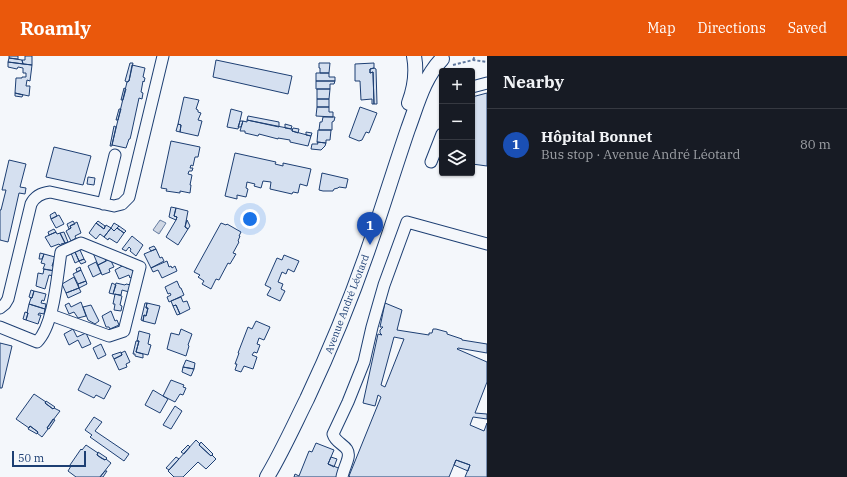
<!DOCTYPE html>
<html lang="en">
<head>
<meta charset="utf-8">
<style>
	:root { --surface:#171b24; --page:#20242c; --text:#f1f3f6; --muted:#9ea1a6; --line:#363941; --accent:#ea580c }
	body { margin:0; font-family:"IBM Plex Serif",serif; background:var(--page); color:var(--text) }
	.controls { position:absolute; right:12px; top:12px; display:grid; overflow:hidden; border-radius:4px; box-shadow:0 1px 3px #0004 }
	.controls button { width:36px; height:36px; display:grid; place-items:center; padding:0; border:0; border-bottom:1px solid var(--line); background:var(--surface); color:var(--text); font:20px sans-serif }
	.scale { position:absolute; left:12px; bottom:10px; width:74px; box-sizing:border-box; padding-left:4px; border:2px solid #1d3f73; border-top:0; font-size:11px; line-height:14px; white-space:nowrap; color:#1d3f73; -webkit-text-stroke:3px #f4f7fb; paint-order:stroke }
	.you { position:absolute; left:250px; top:163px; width:14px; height:14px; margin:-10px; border:3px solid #fff; border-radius:50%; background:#1a73e8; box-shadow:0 0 0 6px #1a73e833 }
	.badge { display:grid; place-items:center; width:26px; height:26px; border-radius:50%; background:var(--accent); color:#fff; font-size:13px; font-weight:700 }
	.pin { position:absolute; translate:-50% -33px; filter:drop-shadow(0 1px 2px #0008) }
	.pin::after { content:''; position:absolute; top:21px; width:14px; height:12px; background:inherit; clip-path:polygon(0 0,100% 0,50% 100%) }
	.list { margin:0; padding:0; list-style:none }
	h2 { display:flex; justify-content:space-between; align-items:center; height:52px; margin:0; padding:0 16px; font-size:17px }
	h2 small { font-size:13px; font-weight:400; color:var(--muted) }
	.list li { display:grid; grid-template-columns:26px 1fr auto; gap:12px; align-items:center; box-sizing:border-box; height:72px; padding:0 16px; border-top:1px solid var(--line) }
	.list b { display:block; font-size:15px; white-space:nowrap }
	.list p { margin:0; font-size:13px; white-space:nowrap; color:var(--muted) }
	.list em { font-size:13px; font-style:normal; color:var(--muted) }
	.icon { flex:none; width:22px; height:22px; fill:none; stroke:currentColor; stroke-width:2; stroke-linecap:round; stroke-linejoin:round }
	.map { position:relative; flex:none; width:487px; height:421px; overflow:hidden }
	header { display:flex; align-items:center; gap:24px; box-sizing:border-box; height:56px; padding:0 20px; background:var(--accent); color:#fff }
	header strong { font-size:19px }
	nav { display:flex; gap:22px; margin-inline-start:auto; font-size:14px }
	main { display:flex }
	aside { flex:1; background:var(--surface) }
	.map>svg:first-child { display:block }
	.water { fill:url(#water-waves); stroke:#687fa3 }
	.building { fill:#d5e0f0; stroke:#1d3f73; fill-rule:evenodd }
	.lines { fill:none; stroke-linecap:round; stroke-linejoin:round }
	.minor-casing { stroke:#1d3f73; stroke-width:13 }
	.major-casing { stroke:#1d3f73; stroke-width:16 }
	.path { stroke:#5e769c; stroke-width:2; stroke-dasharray:3 2; stroke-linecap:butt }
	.minor { stroke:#f4f7fb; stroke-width:11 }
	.major { stroke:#f4f7fb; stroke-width:14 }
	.labels { text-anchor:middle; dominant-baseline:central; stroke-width:3; stroke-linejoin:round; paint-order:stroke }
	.street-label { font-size:10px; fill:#1d3f73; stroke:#f4f7fb }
</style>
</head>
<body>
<header>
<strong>Roamly</strong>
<nav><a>Map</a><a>Directions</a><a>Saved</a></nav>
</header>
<main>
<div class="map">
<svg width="487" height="421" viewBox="0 0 487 421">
	<defs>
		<pattern id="water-waves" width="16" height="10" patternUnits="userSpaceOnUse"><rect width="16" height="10" fill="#cfd7e4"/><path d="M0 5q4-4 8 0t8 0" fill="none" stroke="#b1bac7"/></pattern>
	</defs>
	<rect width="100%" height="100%" fill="#f4f7fb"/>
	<path class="water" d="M160 164 166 167 159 178 153 174Z"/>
	<path class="building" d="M9 0H18V3L9 2Z
		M25 0H32V9L23 8 22 4H25Z
		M9 2 22 4 23 8 8 6Z
		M216 4 292 20 288 38 213 21Z
		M8 6 32 9 30 25 27 24 26 30H30L29 40 15 37 16 22H22V21H26V17H23V12L18 11 17 13 8 11Z
		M130 7H133L129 25 127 26 125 25Z
		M319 7H330L329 17H320V12H319Z
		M374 7V12L370 13V17L373 16 374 48H372V43L361 44 360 25H355V8Z
		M132 9 145 12 143 21 145 22 144 26 143 25 141 36 143 37 142 43 139 42 131 79 130 83H129L126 92 112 89 127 26 129 25Z
		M374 12 376 13 377 48H374L373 16 370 17V13Z
		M316 17H329V21H335V25H316Z
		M316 25H335L334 28H330V33H316Z
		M124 32 126 33 123 44H121Z
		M317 33H330L329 43H317Z
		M15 37 23 39 22 41 15 40Z
		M487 37V110L472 108V41Z
		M184 41 199 44 196 53 198 54V56L201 57 198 64 202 65 198 80 180 76 181 69 178 68Z
		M317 43H329V51H317Z
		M317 51H329V56H333V61L316 60Z
		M360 51 377 57 369 77 366 76 362 84 359 85 349 81Z
		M119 53H121L118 64H116Z
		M231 53 242 56 238 73 227 71Z
		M248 60 279 66V71L247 64Z
		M323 61H335L334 65 332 66V74H319L320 66H322Z
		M247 64 292 73V75L311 80 308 90 290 86V84L278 82V83L259 78 258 80 245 77V75H240L243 65 247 66Z
		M240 65H243L241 71H238Z
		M178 68 181 69 180 76 176 75Z
		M285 68 292 70 291 73 285 72Z
		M114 70 116 71 112 89V90H110Z
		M293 72 299 73 298 77 292 75Z
		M318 74H331L330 84H326V87L317 86Z
		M306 76 312 77 311 80 306 79Z
		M171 85 200 91 198 101H195L193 110 191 109 190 112H193L192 115H189L188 118 192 119 190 129H191L190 137 180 135V137L166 135 167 133 161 132Z
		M317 86 326 87 325 90 321 94 311 93 312 88H318Z
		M54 91 91 100 83 129 46 121Z
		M235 97 276 106 275 108 283 110V107L311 113 307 130 300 128 298 137 293 136 292 138 270 133 271 126 263 125 261 132 254 130 255 128 247 126 246 132 248 133 246 141 237 139V143L225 140Z
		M9 104 26 108 20 131 26 132 25 138 19 137 8 186 0 184V154H1L6 134H2Z
		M322 117 348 123 346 132 339 131 338 132 334 133 333 135H323L319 134Z
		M88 121 95 122 94 129 87 128Z
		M171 151 176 152 174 160 177 161 176 164 169 161Z
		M176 152 188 155 185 171 188 173 178 189 166 181 176 164 177 161 174 160Z
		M55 156 57 160 51 163 50 159Z
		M59 159 64 168 56 172 51 163Z
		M187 164 190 170 188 173 185 171Z
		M73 165 75 168 70 170 71 172 69 173 67 168Z
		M98 165 105 170 104 173 96 167Z
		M77 166 81 177 75 180 76 182 71 185 66 175 71 172 70 170Z
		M96 167 104 173 106 169 111 172 104 181 100 178 96 183 89 177Z
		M114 167 119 170 114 175 111 172Z
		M221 167 226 169 227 168 241 176 239 180H240L238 185 239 186 233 197 236 198 230 208 228 207 219 224 216 223 211 233 202 228 204 225 198 221 200 219 194 216Z
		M119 170 126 175 124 177 117 172Z
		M111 172 114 175 117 172 124 177 117 187 109 182 108 184 104 181Z
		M54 173 56 176 49 179 48 176Z
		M56 176 57 178 60 177 65 187 61 188V190L59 188 51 191 45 181Z
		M64 176 68 186 65 187 60 177Z
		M132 180 143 189 136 200 130 195 131 193 129 191 126 195 122 193Z
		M154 190 156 193 151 195 149 192Z
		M156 193 160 202 162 201 164 205 151 212 144 198Z
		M80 194 84 203 79 205 75 196Z
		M75 196 79 205 75 207 71 197Z
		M40 197 44 198 42 203H39Z
		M93 197 104 201 106 205 98 209Z
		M44 198 55 201 52 210 56 211 55 215 43 213 45 208 41 207Z
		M284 199 299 205 294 216 288 213 286 218 282 216 278 226 283 228 281 233 285 235 280 245 267 239 271 232 265 229 277 202 282 204Z
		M84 203 86 206 81 208 79 205Z
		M110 203 114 211 109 213 110 216 102 219 98 209Z
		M167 205 169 211 171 210 172 212 175 210 177 215 162 222 158 214 153 216 151 212Z
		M96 206 101 217 93 221 88 210Z
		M124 209 126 212 131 211 135 219 130 222 129 219 119 223 115 214Z
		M80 211 81 214 77 216 76 213Z
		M44 213 55 215 53 220 49 219 45 233 36 230 38 217 43 218Z
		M81 214 86 225 78 228 73 218Z
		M74 221 79 232 66 237 62 228Z
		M86 225 87 228 79 232 78 228Z
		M177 225 180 232H181L184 239 169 246 167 241 171 239 170 237 168 238 165 231Z
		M112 227 116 229 113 238 109 237Z
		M116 227 125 229 126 228 131 229 129 236 122 234 121 239 113 238Z
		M79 232 81 236 68 242 66 237Z
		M31 234 34 235 32 242 29 241Z
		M34 235 46 238 44 245 42 244 41 247 46 248 45 253 29 248 31 242H32Z
		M115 238 122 240 120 249 122 250 121 255 114 254 115 248H113Z
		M181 241 183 246 187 245 190 253 180 258 176 249 173 250 171 245Z
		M81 246 86 260 78 262 74 256 69 258 65 249 69 247 71 251Z
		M145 247H147L146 252H148L146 260 144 259 143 265 141 264Z
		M147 247 160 250 155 268 143 265 144 259 146 260 148 252H146Z
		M385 247 402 254 397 274 429 279V277H432L433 273H436L447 276V278L462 283V284L487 288V297L458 292 457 293 487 306V326L475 357 487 358V363L473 361 470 369 484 375 487 367V421H465L470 409 456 404 449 421H350L349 420 381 341 378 339 375 350 363 347 378 278 382 279 380 277V274L383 271H380ZM394 281 404 283 385 331 381 329Z
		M29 248 45 253 44 258 39 257 38 259H41L38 268 26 264 28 257H27Z
		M91 249 99 265 95 268 88 264 83 251Z
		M176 249 180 258 177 259 173 250Z
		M111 255 115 265 117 264 119 269 110 273 109 271H106L102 260Z
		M25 256 28 257 26 264 23 263Z
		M256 265 270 271 264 284 259 282 257 288 260 289 257 297 254 296 252 299 257 301 253 313 244 310 241 316 235 314 237 308H235L239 297H238L248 271 252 273Z
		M73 273 77 281 86 277 91 288 82 292 78 284 69 289 64 278Z
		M181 273 192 278 188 289 189 290 186 300 167 293 171 277 179 279Z
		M139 275 150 278 148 288 151 289 148 299 136 296 139 285H137Z
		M136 285H139L136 296 143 298V302L135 300V298H133Z
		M0 287 12 290 2 332H0Z
		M101 288 106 299 98 303 93 292Z
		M125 295 130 306 126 308 127 311 119 314 114 303 122 299 121 297Z
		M121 296 122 299 114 303 112 299Z
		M186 304 195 307 194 313 183 311Z
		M183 311 194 313 191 320 182 316Z
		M86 318 111 330 104 343 96 339 94 342 78 334Z
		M171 324 184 329 183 331 186 332 183 339 180 338 175 346 163 340Z
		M153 334 168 343 160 357 145 349Z
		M34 338 46 346 45 347 53 353 54 352 60 355 47 372 48 373 42 381 37 377 38 376 30 370 29 372 16 363Z
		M46 345 55 351 53 353 45 347Z
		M175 350 182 355 171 373 163 369Z
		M94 361 102 366 95 375 129 398 124 405 90 381 92 379 85 374Z
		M53 363 55 364 49 373 47 372Z
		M30 370 38 376 37 378 28 373Z
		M196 384 200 388 199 389 211 400 212 399 216 403 206 413 198 406 183 421H174L168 415Z
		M201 386 213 398 211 400 199 389Z
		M316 387 334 394 328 408 341 413 338 421H294L295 418 299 420 309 395 312 396Z
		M86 389 98 397 97 399 101 402 105 404 106 403 111 407 100 421H76L68 415 71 410 70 409 81 393 82 394Z
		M188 389 190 391 184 398 181 396Z
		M98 396 107 402 105 404 97 399Z
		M176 401 179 403 169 414 166 412Z
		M331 401 337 403 334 411 328 408Z
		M456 404 470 409 468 415 454 409Z
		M105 415H107L103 421H100Z"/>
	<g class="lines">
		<defs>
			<path id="minor" d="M472 31 487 27
				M431 106 442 78
				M103 148 115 99
				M0 252 5 248 8 243 31 148C35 140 41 137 50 136L114 150 122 148 129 141 163 0
				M0 271 37 286C54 269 57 221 61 196L81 187 140 211 124 275 109 280 51 259
				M342 421C343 415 347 407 348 402 351 389 336 389 333 378L348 346 364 306 372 271 384 229 407 166 487 188"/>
			<path id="major" d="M409 47C415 31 417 16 414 0
				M267 421C282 396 294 369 307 343 331 292 352 241 370 188 383 150 395 111 408 73 417 49 424 21 442 3"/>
		</defs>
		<use href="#minor" class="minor-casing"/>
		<use href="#major" class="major-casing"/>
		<path class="path" d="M473 4 475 0
			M453 9 473 4 487 6"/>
		<use href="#minor" class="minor"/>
		<use href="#major" class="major"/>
	</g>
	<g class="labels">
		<g class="street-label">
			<text transform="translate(347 248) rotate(-69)">Avenue André Léotard</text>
		</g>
	</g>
</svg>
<div class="controls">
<button>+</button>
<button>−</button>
<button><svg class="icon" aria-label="layers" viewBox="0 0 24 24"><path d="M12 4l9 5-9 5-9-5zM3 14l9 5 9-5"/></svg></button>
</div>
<div class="scale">50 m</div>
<div class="you"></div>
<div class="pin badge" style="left:370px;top:189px;background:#1a4fb4">1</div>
</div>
<aside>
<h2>Nearby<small></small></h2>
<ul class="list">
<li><span class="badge" style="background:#1a4fb4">1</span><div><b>Hôpital Bonnet</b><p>Bus stop · Avenue André Léotard</p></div><em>80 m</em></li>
</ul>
</aside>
</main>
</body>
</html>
